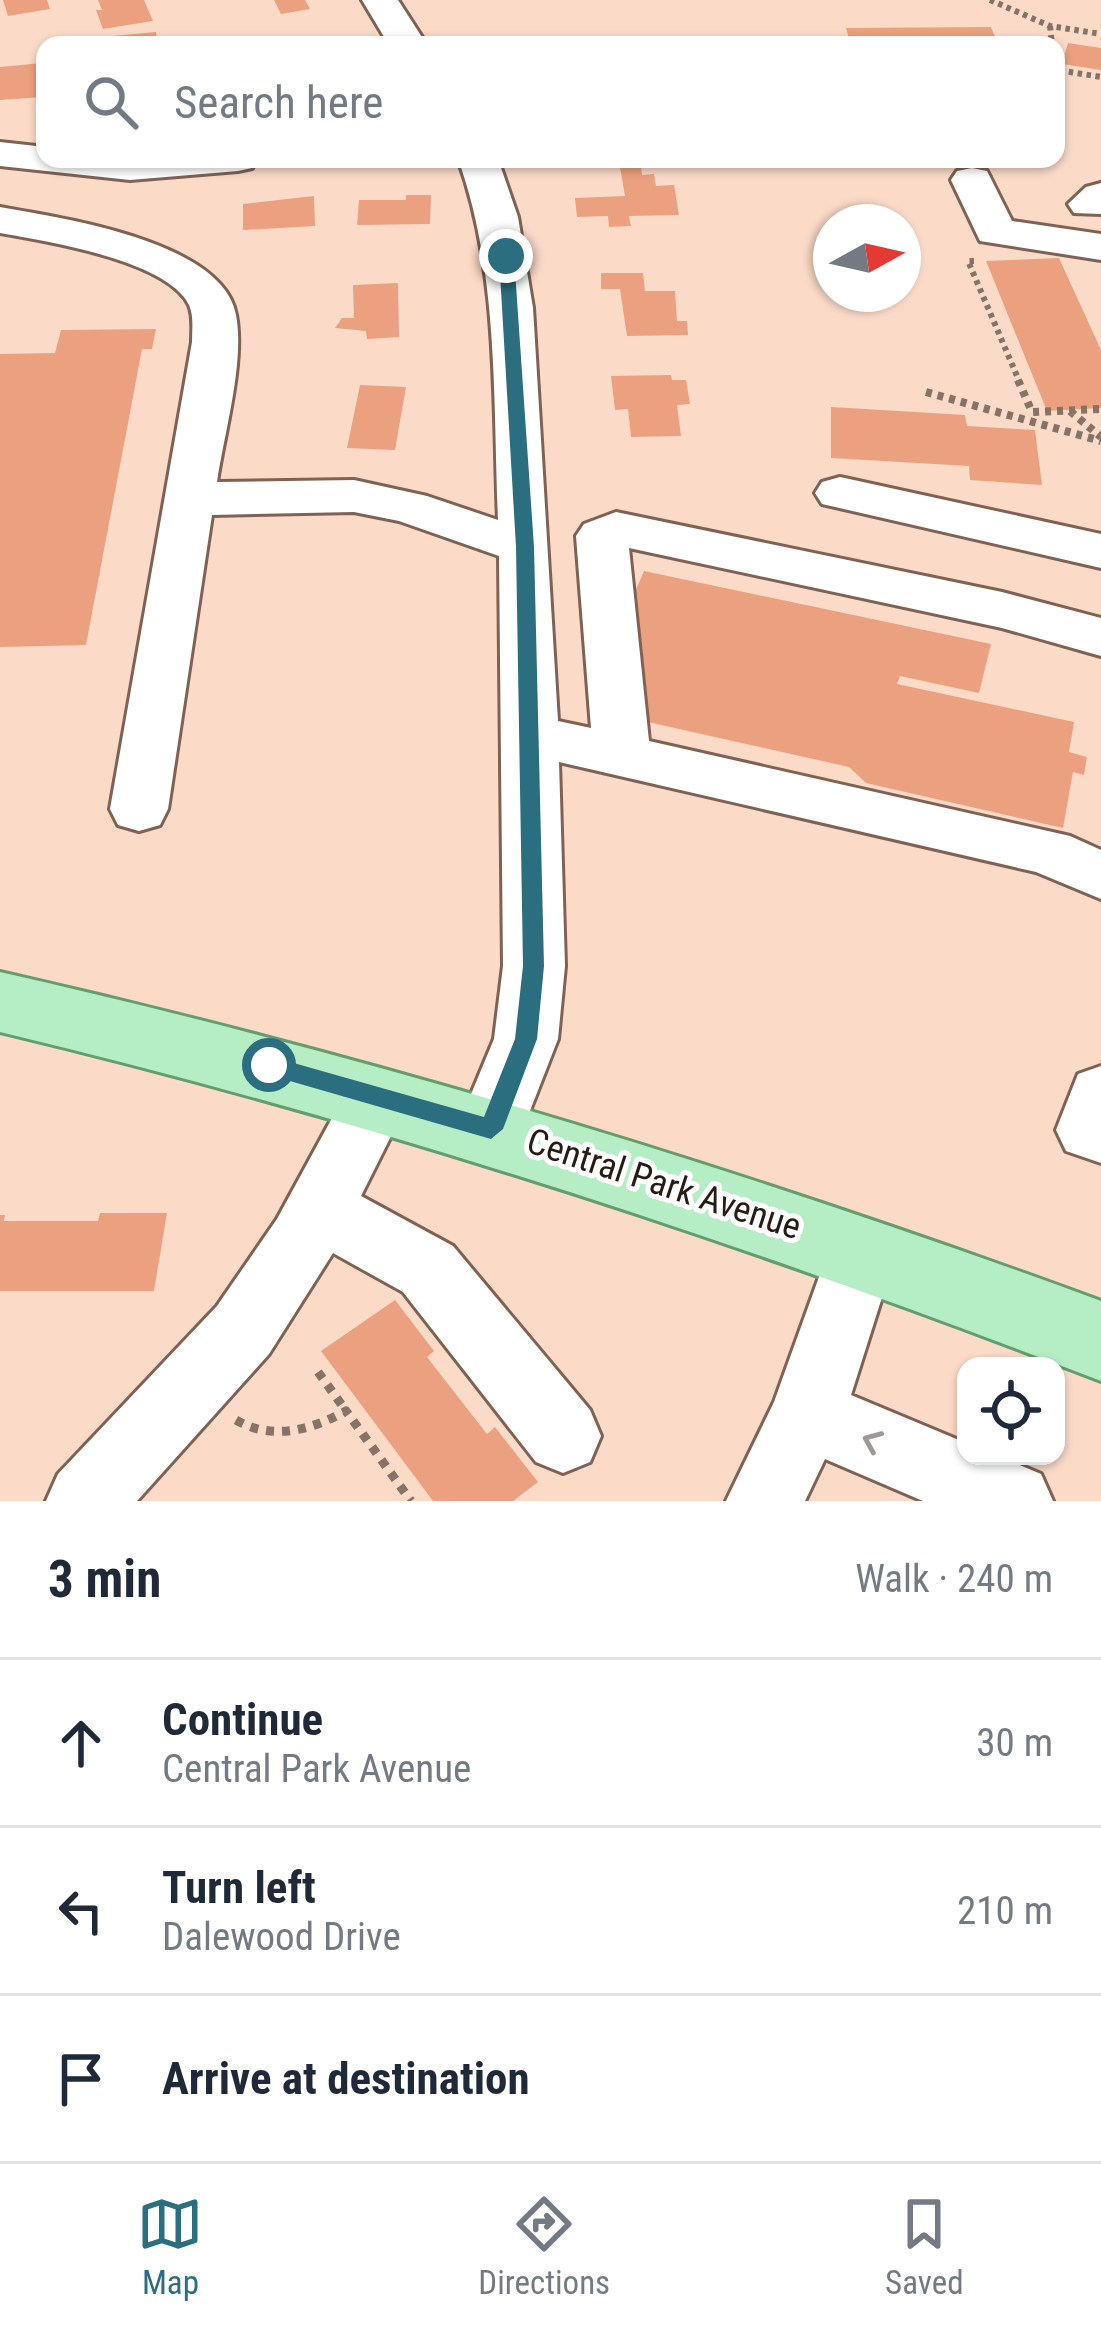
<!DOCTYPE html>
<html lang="en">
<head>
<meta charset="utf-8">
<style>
	:root { --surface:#fff; --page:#f2f2f3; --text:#1f2937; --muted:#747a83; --line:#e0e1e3; --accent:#2b6e7f }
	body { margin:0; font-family:"Roboto Condensed",sans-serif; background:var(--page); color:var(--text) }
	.controls { position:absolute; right:36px; bottom:36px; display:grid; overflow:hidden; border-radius:24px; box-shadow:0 3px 9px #0004 }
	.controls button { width:108px; height:108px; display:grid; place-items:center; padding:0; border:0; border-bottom:3px solid var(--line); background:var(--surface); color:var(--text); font:60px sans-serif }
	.compass { position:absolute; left:813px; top:204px; width:108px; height:108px; border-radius:50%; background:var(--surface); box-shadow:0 3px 9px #0004; rotate:82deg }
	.stop { position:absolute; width:36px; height:36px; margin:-27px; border:9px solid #2b6e7f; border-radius:50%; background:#fff }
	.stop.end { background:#2b6e7f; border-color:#fff; box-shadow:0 3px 12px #0008 }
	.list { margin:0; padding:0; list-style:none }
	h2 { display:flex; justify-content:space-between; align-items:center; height:156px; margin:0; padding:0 48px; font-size:51px }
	h2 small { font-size:39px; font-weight:400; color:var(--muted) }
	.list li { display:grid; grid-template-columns:78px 1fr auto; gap:36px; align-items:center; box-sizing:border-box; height:168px; padding:0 48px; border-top:3px solid var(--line) }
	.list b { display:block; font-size:45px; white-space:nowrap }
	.list p { margin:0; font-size:39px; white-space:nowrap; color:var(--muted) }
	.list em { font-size:39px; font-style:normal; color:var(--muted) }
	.icon { flex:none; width:66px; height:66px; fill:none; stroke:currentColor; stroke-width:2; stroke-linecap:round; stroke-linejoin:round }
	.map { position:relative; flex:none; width:1101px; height:1501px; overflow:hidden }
	.search { position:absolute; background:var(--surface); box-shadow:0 3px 9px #0004; left:36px; right:36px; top:36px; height:132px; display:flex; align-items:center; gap:30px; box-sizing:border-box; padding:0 42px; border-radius:24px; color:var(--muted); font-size:45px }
	.sheet { height:660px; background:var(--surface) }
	nav { display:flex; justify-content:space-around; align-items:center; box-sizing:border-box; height:168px; border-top:3px solid var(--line); background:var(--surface); font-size:33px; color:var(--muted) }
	nav a { display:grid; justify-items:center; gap:6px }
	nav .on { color:var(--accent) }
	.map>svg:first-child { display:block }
	.building { fill:#eba07f }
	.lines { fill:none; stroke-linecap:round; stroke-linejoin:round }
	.minor-casing { stroke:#7f6253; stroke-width:6 }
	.major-casing { stroke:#639d6e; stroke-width:6 }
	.path-far2 { stroke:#877266; stroke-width:6; stroke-dasharray:4.5 4.5; stroke-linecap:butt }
	.path-far1 { stroke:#877266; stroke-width:8; stroke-dasharray:6 6; stroke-linecap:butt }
	.path { stroke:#877266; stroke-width:9; stroke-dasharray:8 8; stroke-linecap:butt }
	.minor { fill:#fff; fill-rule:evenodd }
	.major { fill:#b5eec5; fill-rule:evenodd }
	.oneway { stroke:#9e9996 }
	.route { fill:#2b6e7f }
	.labels { text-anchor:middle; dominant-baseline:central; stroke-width:10; stroke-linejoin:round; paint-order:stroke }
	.near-street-label { font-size:36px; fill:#271c15; stroke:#fff }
</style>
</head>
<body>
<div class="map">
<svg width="1101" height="1501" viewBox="0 0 1101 1501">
	<rect width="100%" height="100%" fill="#fbdac8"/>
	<path class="building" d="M3 0H47L50 9 8 16Z
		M98 0H144L153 21 103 29 96 10H102Z
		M274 0H305L310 9 281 14Z
		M991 27 998 45H851L846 28Z
		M156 32 158 45H114L113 36Z
		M1068 43 1101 48V70L1062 64Z
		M42 63 43 97 0 100V67Z
		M641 166 642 175 654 174 656 186 674 185 679 215 629 216 631 226 609 227 608 216 577 217 575 198 625 196 620 167Z
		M406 195H431L430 224 357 225 359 200H406Z
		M314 196 315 226 243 230V204Z
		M1059 258 1101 350V408L1047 411 986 261Z
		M601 273H643L645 291H675L677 321H687L688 335 627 336 620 289H601Z
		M398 283 399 337 367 339 366 331 335 328 342 318H354L353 285Z
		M156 329 152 349H142L86 645 0 647V354L55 353 61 330Z
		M671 375 672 380H686L690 404 677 405 681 436 631 437 628 409 615 410 611 376Z
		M360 385 406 387 395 450 347 448Z
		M831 407 965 415 967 426 1035 430 1042 485 970 480 969 466 831 458Z
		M644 571 991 644 979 693 900 676 897 684 1074 722 1069 752 1087 757 1084 775 1073 772 1063 828 866 783 849 767 639 720 632 599Z
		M100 1213H167L154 1291H0V1215H5L4 1221H98Z
		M395 1300 434 1351 427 1357 487 1434 495 1427 538 1482 513 1501H433L321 1351Z"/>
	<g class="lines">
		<defs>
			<path id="minor" d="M362 0H398L427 45H389Z
				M0 142 45 147V159H258L252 168 238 171 130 180 0 166Z
				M458 159H498L518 217 533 308 558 721 591 728 576 536 584 524 616 512 1002 592 1101 618V656L1002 628 629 548 649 741 1070 836 1101 850V899L1036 872 559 762 565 966 558 1039 515 1149 491 1157 467 1149 457 1128 494 1039 503 966 499 556 399 521 354 512 212 515 168 809 160 825 139 831 118 825 110 809 192 342C192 330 194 316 189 305 167 260 45 241 0 233V207C61 218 223 241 236 315 245 362 224 434 217 482L354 480 427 496 498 520C493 400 499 272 458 159Z
				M972 168 987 171 1012 221 1101 234V260L980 241 951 180 957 171Z
				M1101 183V214L1074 213 1068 204 1086 187Z
				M840 477 1101 534V568L822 504 815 493 822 482Z
				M1101 1066V1163L1066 1151 1056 1130 1078 1074Z
				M378 1068 401 1076 411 1096 361 1196 453 1246 590 1410 601 1436 590 1462 563 1473 536 1462 403 1292 333 1253 269 1354 137 1501H46L58 1474 217 1306 277 1219 355 1076Z
				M862 1218 887 1227 897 1250 851 1395 966 1443V1456H998L1041 1474 1053 1501H923L825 1459 805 1501H726L774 1402 837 1227Z"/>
			<path id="major" d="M0 972C375 1057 740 1168 1101 1301V1381C740 1241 376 1122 0 1032Z"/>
		</defs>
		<use href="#minor" class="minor-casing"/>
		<use href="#major" class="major-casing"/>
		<path class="path-far2" d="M990 0 1050 26 1101 34
			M1050 26 1052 45
			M1056 54 1058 70 1101 77
			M974 261H968L1020 383"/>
		<path class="path-far1" d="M1018 380 1032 412 1101 409
			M926 392 1101 441
			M1070 411 1101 437"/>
		<path class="path" d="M318 1372 346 1411
			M236 1420C272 1441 311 1430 346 1411L411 1501"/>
		<use href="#minor" class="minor"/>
		<use href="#major" class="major"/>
	</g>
	<defs><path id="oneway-chevron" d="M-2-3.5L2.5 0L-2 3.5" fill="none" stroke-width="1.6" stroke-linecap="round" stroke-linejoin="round" transform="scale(3)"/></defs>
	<use class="oneway" href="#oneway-chevron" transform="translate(872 1441) rotate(-157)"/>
	<path class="route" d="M506 252 514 256 534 547 544 966 537 1039 503 1129 491 1139 269 1075 258 1065 269 1056 484 1117 515 1039 523 966 516 547 499 256Z"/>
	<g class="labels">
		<g class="near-street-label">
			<text transform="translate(664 1184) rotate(18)">Central Park Avenue</text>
		</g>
	</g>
</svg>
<div class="controls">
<button><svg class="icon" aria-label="locate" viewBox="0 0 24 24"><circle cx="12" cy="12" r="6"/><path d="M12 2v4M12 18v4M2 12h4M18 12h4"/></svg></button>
</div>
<svg class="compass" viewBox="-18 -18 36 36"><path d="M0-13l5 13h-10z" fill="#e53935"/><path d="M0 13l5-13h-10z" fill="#747a83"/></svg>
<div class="stop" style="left:269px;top:1065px"></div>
<div class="stop end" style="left:506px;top:256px"></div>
<div class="search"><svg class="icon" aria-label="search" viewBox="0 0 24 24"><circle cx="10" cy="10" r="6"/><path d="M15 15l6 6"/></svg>Search here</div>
</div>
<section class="sheet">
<h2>3 min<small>Walk · 240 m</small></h2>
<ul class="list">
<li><svg class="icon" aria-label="ahead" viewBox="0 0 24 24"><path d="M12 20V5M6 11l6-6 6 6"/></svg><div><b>Continue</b><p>Central Park Avenue</p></div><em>30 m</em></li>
<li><svg class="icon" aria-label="left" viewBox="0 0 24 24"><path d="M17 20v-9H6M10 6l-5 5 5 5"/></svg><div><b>Turn left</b><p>Dalewood Drive</p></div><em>210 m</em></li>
<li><svg class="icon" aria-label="arrive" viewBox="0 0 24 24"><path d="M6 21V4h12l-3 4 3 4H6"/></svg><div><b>Arrive at destination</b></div></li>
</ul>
</section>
<nav>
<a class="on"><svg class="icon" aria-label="map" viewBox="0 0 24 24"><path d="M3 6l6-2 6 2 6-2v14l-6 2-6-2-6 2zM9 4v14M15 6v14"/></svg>Map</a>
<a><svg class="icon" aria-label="directions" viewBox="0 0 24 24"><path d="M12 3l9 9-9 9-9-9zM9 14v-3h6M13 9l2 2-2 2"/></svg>Directions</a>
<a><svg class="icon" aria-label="saved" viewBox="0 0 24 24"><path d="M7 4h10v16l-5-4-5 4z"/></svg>Saved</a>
</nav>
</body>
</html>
